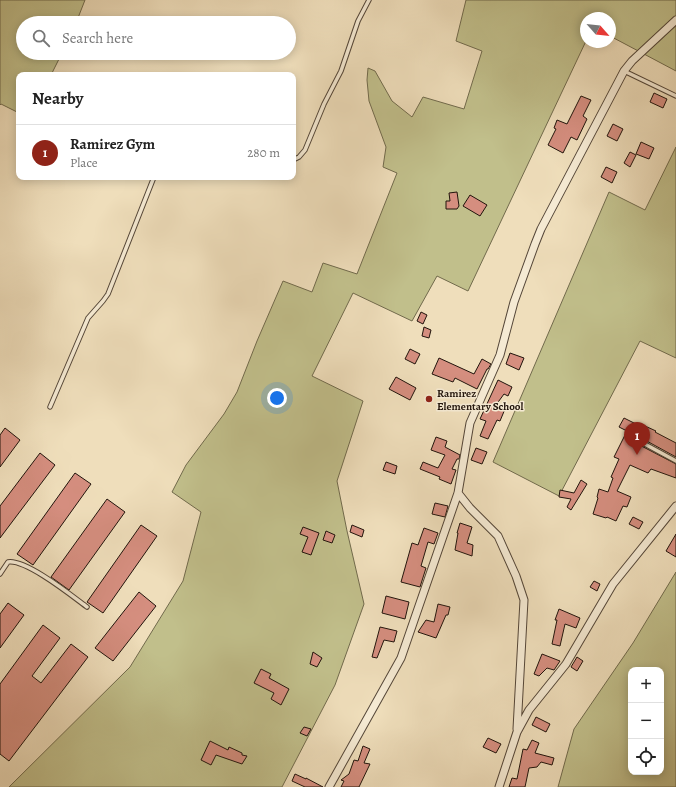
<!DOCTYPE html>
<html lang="en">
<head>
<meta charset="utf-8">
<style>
	:root { --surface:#fff; --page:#f2f2f2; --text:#222; --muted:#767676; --line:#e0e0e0; --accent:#8f2418 }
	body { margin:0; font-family:Alegreya,serif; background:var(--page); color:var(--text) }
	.controls { position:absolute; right:12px; bottom:12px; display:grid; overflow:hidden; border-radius:8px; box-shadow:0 2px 10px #0003 }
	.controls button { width:36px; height:36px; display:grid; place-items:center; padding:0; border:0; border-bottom:1px solid var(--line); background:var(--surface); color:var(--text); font:20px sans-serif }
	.compass { position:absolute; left:580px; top:12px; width:36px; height:36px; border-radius:50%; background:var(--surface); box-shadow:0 2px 10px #0003; rotate:117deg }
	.you { position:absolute; left:277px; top:398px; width:14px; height:14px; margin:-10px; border:3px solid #fff; border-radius:50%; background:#1a73e8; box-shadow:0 0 0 6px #1a73e833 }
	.badge { display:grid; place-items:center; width:26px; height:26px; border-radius:50%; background:var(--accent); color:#fff; font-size:13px; font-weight:700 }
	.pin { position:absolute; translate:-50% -33px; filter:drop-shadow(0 1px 2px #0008) }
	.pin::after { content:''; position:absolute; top:21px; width:14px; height:12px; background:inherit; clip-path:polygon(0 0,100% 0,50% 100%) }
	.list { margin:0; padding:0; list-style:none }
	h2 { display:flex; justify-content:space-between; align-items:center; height:52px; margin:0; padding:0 16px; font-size:17px }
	h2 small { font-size:13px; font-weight:400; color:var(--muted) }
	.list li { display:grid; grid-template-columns:26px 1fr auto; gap:12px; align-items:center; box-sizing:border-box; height:56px; padding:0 16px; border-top:1px solid var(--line) }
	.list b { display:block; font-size:15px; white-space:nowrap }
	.list p { margin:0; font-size:13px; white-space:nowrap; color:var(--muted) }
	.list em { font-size:13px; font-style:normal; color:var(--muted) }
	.icon { flex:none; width:22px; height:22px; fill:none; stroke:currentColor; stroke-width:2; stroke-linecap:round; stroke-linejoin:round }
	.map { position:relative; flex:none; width:676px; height:787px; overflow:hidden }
	.search { position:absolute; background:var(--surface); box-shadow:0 2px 10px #0003; left:16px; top:16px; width:280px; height:44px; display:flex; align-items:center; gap:10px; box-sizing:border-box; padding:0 14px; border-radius:22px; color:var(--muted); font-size:15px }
	.panel { position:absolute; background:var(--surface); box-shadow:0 2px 10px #0003; left:16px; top:72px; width:280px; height:108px; border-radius:8px }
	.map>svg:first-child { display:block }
	.green { fill:#c1bf8b; stroke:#716a4c; fill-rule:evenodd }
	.building { fill:#d58e7f; stroke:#21140c }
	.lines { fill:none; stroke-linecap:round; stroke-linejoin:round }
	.lane-casing { stroke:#544638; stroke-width:5.5 }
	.street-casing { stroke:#544638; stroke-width:9 }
	.lane { stroke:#f5ead3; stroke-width:3.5 }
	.street { stroke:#f5ead3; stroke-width:7 }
	.poi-dot { fill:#8f2418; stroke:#f5ead3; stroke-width:1.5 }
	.labels { text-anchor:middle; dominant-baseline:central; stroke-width:3; stroke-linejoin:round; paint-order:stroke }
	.poi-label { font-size:11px; font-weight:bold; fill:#21140c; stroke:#f5ead3; text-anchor:start }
</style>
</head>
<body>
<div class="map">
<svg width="676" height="787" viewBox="0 0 676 787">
	<rect width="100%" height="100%" fill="#efdebb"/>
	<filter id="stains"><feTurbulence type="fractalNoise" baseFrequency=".005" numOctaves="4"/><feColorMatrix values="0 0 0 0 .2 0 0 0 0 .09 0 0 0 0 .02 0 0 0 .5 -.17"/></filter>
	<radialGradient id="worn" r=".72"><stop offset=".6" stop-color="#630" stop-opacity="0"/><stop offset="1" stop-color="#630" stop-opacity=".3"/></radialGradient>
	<path class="green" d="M0 0H85L76 23H23V53H62L51 75H19V113L1 104 0 105Z
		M466 0H676V71L610 36V18H586V41L468 291 437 276 412 321 353 293 312 376 363 401 337 481 347 531 364 604 335 685 282 787H9L130 667 183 581 201 512 172 492 186 465 224 414 237 392 257 341 283 281 312 292 323 263 357 274 397 173 383 167 386 147 369 101 367 80 368 68 375 71 392 101 412 117 423 97 464 109 482 51 456 41Z
		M676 147V358L640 341 559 496 493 462 609 192 645 210Z
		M676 572V787H558L574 729 633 643ZM631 670H661V772H631Z"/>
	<path class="building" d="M654 93 667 99 663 108 650 102Z
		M581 96 591 100 583 116 587 119 577 140 571 137 563 153 548 145 556 129 554 128 557 120 567 124Z
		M613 124 623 129 617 141 607 136Z
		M641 142 654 148 649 159 636 154Z
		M630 152 636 155 630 167 624 163Z
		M606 167 617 172 612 183 601 177Z
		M457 192 459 206 457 209H446V201H450L449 193Z
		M470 195 487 205 480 216 463 206Z
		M421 312 427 315 423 324 417 321Z
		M424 327 431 330 429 338 422 336Z
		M410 349 420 354 415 364 405 359Z
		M510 353 524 358 519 370 506 364Z
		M439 358 474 374 482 359 491 364 488 369H487L477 389 455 378 453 382 432 374Z
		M396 377 416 388 410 400 389 389Z
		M498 380 512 387 508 396 504 394 496 405 505 409 500 421 497 420 488 439 480 436 486 421 480 419Z
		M624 418 644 428 645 426 656 431 655 432 676 443V457L632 433H629L627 436 628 439 676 464V478L651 469 648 473 630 465 617 491 631 497 627 507 623 506 616 521 607 517 606 518 593 514 598 498 597 497 599 489 608 492 613 478 611 477 619 459 614 457 627 431 619 427Z
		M5 428 20 440 0 467V435Z
		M436 437 447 441 445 447 460 455 459 459H457L452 469 456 470 451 484 439 479 440 477 420 469 423 462 438 468 445 455 431 450Z
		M476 448 487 452 482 464 471 460Z
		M40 453 55 465 0 538V506Z
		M386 462 397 466 395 474 383 470Z
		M75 473 91 484 33 565 17 554Z
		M581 480 587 484 571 510 567 507 571 499 559 497 560 490 574 493Z
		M107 499 125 512 69 590 51 577Z
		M435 503 448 506 445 517 432 514Z
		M633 517 643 522 639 529 629 524Z
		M460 523 472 527 467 543 473 545 472 556 455 550 458 533H457Z
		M141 525 157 536 103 613 87 602Z
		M352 525 364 530 362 537 350 532Z
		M303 527 319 533 311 555 302 552 308 537 300 534Z
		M424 528 438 533 434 544 428 542 421 566 426 568 420 587 401 582 412 543 418 545Z
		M326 531 335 535 332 543 323 540Z
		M676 534V557L666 551Z
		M594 581 600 584 597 591 590 587Z
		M139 592 156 606 113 661 95 648Z
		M386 596 409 602 405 619 382 613Z
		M8 603 24 615 0 648V614Z
		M438 604 450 607 448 615H446L436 638 418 632 426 620 434 622Z
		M559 609 580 618 576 628 565 624 560 646 552 644 557 620H555Z
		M43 625 60 638 32 676 41 683 71 644 88 657 9 761 0 754V684Z
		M380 627 397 631 394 642 384 640 377 658 372 657Z
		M313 652 322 658 317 667 310 664Z
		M542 654 560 661 554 670 547 668 539 676 534 674Z
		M577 657 583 661 577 671 571 667Z
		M261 669 271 674 269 678 289 689 281 705 271 699 274 693 254 683Z
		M536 717 550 724 546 732 532 725Z
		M304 727 311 729 307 736 300 733Z
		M488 738 501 744 496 753 483 747Z
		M532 740 539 743 535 753 554 758 552 765 541 762 537 767 529 768 525 787H509L512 778 517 779 523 749 527 750Z
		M210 741 228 750 229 747 242 753V755L247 756 242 764 216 755 211 765 201 760Z
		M363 746 370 749 364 763 370 764 359 787H341L344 781 341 780 349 774 354 760 358 761Z
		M295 774 306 779V778L323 787H305L292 781Z"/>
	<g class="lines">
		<defs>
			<path id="lane" d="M624 71 676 96
				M293 160 299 157 305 150 324 104 341 71 358 21 369 0
				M50 407 88 318 103 301 108 294 154 177
				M630 436 676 461
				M0 574 8 562C26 559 72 596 87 607"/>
			<path id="street" d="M458 493 470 508 498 536 516 576 524 600 517 729
				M329 787 401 658 458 493 470 423 500 355 514 302 535 244 541 229 624 71 632 61 676 20
				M499 787 517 732 529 710 566 664 613 584 676 506"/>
		</defs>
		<use href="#lane" class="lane-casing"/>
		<use href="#street" class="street-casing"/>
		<use href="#lane" class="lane"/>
		<use href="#street" class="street"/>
	</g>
	<circle class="poi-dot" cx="429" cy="399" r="4"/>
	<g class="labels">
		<g class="poi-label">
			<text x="437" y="393">Ramirez<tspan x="437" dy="13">Elementary School</tspan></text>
		</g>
	</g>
	<rect width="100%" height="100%" filter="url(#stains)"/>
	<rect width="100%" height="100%" fill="url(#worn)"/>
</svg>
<div class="controls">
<button>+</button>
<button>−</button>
<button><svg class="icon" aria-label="locate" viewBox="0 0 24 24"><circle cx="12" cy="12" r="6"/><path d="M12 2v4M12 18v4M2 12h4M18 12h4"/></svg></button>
</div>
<svg class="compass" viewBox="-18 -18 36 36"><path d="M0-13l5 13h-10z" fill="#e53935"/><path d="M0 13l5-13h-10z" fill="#767676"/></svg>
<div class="you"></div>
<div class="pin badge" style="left:637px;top:455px">1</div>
<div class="search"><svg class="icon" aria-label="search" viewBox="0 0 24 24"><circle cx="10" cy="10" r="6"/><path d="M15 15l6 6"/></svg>Search here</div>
<section class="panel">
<h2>Nearby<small></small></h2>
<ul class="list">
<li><span class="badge">1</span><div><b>Ramirez Gym</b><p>Place</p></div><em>280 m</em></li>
</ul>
</section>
</div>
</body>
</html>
